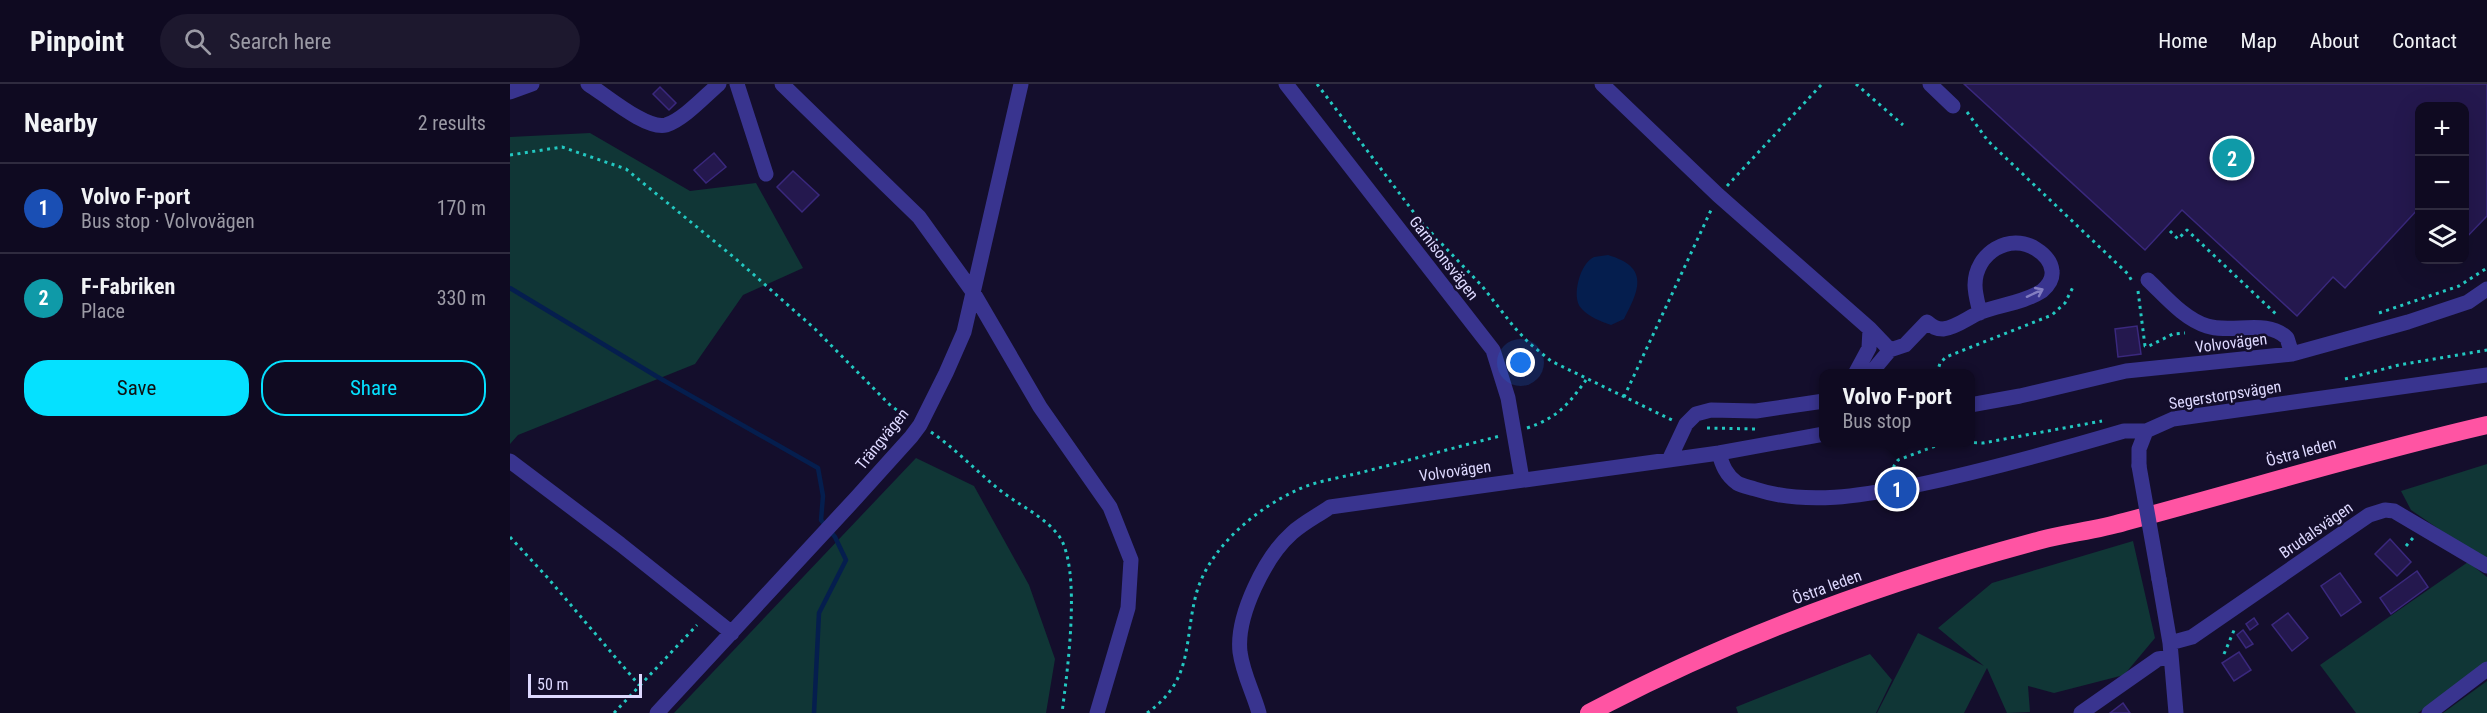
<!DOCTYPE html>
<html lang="en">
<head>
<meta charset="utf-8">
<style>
	:root { --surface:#0f0a21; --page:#1d182e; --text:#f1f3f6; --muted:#9b9aa5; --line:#2f2b3f; --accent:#05e1ff }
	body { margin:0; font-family:"Roboto Condensed",sans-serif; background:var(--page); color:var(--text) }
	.controls { position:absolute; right:18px; top:18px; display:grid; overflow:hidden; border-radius:12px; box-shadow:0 6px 24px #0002 }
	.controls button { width:54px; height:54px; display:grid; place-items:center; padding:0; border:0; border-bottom:2px solid var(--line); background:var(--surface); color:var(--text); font:30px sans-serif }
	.scale { position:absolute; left:18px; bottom:15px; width:114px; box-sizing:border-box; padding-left:6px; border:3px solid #ded9ff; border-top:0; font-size:16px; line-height:21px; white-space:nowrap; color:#ded9ff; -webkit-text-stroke:4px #140e2c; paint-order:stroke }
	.you { position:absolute; left:1011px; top:279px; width:21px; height:21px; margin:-15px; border:4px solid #fff; border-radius:50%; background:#1a73e8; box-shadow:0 0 0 9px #1a73e833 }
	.badge { display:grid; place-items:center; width:39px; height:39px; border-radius:50%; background:var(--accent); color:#fff; font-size:20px; font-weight:700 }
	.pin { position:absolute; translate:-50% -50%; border:3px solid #fff; box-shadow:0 2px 6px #0006 }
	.popup { position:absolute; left:1309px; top:285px; width:156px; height:78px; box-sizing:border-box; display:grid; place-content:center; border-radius:12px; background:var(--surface); filter:drop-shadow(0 2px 4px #0005); font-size:20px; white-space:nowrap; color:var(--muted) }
	.popup b { font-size:22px; color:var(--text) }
	.popup::after { content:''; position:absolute; left:50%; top:100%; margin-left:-12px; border:12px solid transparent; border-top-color:var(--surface) }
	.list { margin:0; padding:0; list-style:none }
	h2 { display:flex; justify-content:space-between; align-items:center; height:78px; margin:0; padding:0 24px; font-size:26px }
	h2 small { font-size:20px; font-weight:400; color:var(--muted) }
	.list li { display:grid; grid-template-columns:39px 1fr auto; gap:18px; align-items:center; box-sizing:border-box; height:90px; padding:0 24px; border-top:2px solid var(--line) }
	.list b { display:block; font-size:22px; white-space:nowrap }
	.list p { margin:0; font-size:20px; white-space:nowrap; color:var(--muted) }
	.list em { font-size:20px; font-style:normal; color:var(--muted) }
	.actions { display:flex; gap:12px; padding:18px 24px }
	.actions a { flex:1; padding:14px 0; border:2px solid var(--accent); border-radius:24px; text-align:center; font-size:21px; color:var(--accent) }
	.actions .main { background:var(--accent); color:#111 }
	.icon { flex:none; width:33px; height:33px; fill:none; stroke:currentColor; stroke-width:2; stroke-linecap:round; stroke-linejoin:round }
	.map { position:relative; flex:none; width:1977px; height:629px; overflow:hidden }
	header { display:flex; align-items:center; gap:36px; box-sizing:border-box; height:84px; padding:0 30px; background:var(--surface); border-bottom:2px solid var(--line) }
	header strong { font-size:28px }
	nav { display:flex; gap:33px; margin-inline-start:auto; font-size:21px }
	.search { width:420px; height:54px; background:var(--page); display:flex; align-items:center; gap:15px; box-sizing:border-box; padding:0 21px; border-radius:33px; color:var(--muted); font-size:22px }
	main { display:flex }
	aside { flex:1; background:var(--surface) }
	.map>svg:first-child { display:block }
	.green { fill:#103636 }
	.water { fill:#051e4e }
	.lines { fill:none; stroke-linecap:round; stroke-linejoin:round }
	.stream { stroke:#051e4e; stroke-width:4.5 }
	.building { fill:#24184e; stroke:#3a287d; stroke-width:1.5 }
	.path { stroke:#23c8c1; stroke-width:3; stroke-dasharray:3 4.5; stroke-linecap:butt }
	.minor { stroke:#39348f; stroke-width:15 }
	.highway { stroke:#ff54a3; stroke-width:18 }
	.minor-bridge { stroke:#39348f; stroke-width:15 }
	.oneway { stroke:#837ec1 }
	.labels { text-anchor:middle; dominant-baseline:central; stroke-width:5; stroke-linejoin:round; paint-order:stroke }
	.street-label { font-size:16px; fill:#ded9ff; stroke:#140e2c }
</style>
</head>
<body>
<header>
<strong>Pinpoint</strong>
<div class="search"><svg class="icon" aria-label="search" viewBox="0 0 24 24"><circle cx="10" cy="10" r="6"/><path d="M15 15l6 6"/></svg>Search here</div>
<nav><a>Home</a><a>Map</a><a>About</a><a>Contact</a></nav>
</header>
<main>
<aside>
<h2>Nearby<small>2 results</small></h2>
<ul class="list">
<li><span class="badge" style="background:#1a4fb4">1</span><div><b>Volvo F-port</b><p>Bus stop · Volvovägen</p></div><em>170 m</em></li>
<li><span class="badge" style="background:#0f9aa8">2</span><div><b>F-Fabriken</b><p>Place</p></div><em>330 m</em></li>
</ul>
<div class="actions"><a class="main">Save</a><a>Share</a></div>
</aside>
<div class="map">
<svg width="1977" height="629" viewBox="0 0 1977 629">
	<rect width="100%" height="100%" fill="#140e2c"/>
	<path class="green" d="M80 49 180 107 246 99 293 184 233 211 185 280 8 351 0 360V53Z
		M406 374 464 402 519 501 545 575 536 629H164Z
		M1977 380V478L1901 426 1891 407Z
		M1623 457 1645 554 1614 591 1544 609 1518 602 1520 628 1497 629 1477 584 1454 629H1367L1408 549 1474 582 1428 544 1482 499Z
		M1958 478 1977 493V579L1908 629H1846L1810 581Z
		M1360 570 1382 596 1366 629H1228L1226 623Z
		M1977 597V629H1933Z"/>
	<path class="water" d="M1098 171C1139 183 1130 205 1114 235L1101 241C1090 237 1079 233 1071 224 1061 213 1070 179 1084 173 1088 172 1094 172 1098 171Z"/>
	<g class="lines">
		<path class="stream" d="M0 204 146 292 308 384 313 412 311 436 325 453 336 476 309 529 304 629"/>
	</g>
	<path class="building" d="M1454 0H1977V132L1954 156V22H1910V127L1908 125 1835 204 1823 193 1787 232 1672 126 1635 166Z
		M150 3 166 19 159 26 143 10Z
		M204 69 216 83 196 99 184 86Z
		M283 87 309 111 292 128 267 103Z
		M1627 242 1631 270 1608 273 1605 245Z
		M1880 455 1901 478 1887 492 1865 470Z
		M1907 487 1918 503 1881 530 1870 514Z
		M1830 489 1851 518 1831 532 1811 502Z
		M1778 529 1798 554 1782 567 1762 541Z
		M1744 534 1748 540 1740 546 1736 540Z
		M1733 546 1743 560 1736 564 1727 551Z
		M1729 568 1741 586 1724 597 1712 579Z
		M1613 619 1620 629H1600Z"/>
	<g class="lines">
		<path class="path" d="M807 0 911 138 972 202 1004 243 1019 259 1041 277 1164 337
			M1346 0 1393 41
			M1457 28 1478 57 1618 190 1623 199
			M0 71 52 63 116 85 226 175 305 245 379 320 397 334
			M1217 102 1312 0
			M1660 147 1668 155 1677 146 1768 232
			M1628 207 1635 262H1639L1663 250 1675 249
			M1869 229 1949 202 1977 184
			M1427 290 1430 279 1436 273 1542 231 1555 219 1563 203
			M1835 295 1889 281 1977 266
			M1114 313 1202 124
			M1017 344C1047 334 1058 321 1076 296
			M1197 344 1247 345
			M421 348C446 365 467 388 491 407 510 422 534 432 549 452 572 485 557 589 552 629
			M1449 358 1473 359 1592 337
			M1383 391 1384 382 1388 376 1436 358
			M0 453 37 493 129 601
			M1896 462 1903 454
			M1714 570 1725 544
			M104 629 187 541
			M637 629C685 595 673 557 687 507 701 462 746 425 787 406 806 397 829 394 849 389 896 377 943 364 990 352"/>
		<path class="minor" d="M78 0C96 11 136 46 156 41 173 36 196 11 209 0
			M227 0 256 90
			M272 0 409 133 463 208 530 323 600 423 621 476 618 524 587 629
			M776 0 983 266 998 314 1012 395
			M1092 0 1208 111 1360 245 1380 266
			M1420 0 1443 22
			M0 8 22 0
			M1638 196C1655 212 1674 235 1697 242 1722 250 1757 234 1777 254L1782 270
			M1345 290 1359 264 1360 245
			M1360 290 1380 266 1395 261 1417 238C1423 243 1426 245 1433 245 1448 243 1458 233 1471 228 1490 221 1515 218 1532 207 1538 202 1543 195 1542 187 1541 177 1534 170 1526 165 1500 148 1465 169 1465 201 1465 210 1468 220 1470 229
			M1460 321 1510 312 1616 287 1782 270 1898 238 1958 218 1977 205
			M1209 369C1212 381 1216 391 1227 399 1232 402 1239 403 1245 405 1297 422 1354 411 1407 401 1477 386 1546 367 1614 347H1636
			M1160 374 1176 340 1186 330 1201 326 1246 327 1314 317
			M0 377 110 460 222 549
			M1629 382V365L1636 347 1663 335 1977 291
			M1649 495 1660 559 1666 629
			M1660 559 1682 553 1859 431 1875 426 1884 427 1977 482
			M147 629 346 414 401 353 410 341 436 289 454 248 511 0
			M749 629C743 608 733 590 730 568 726 532 755 473 782 449 793 439 807 432 820 423L1209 369 1314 350
			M1571 629 1648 575 1661 573
			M1919 629 1977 585"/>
		<path class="highway" d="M1079 629C1222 553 1374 498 1531 456 1558 449 1587 446 1614 438 1735 406 1855 369 1977 341"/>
		<path class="minor-bridge" d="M1629 382 1649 495"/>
	</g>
	<defs><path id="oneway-shaft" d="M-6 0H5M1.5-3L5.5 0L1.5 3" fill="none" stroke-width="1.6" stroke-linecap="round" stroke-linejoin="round" transform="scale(1.5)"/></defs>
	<use class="oneway" href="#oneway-shaft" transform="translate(1525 209) rotate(-25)"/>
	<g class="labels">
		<g class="street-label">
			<text transform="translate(934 174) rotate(52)">Garnisonsvägen</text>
			<text transform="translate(1721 259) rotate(-7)">Volvovägen</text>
			<text transform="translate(1715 311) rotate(-9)">Segerstorpsvägen</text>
			<text transform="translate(372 355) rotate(-51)">Trängvägen</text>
			<text transform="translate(1791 368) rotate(-15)">Östra leden</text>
			<text transform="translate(945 387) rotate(-8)">Volvovägen</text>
			<text transform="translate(1806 446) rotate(-35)">Brudalsvägen</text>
			<text transform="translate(1317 503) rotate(-20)">Östra leden</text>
		</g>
	</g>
</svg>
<div class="controls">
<button>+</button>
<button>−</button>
<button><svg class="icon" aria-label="layers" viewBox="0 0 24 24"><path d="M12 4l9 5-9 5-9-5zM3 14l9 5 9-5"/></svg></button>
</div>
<div class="scale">50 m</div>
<div class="you"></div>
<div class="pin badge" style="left:1387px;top:405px;background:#1a4fb4">1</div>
<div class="popup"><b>Volvo F-port</b>Bus stop</div>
<div class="pin badge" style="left:1722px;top:74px;background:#0f9aa8">2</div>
</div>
</main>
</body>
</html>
